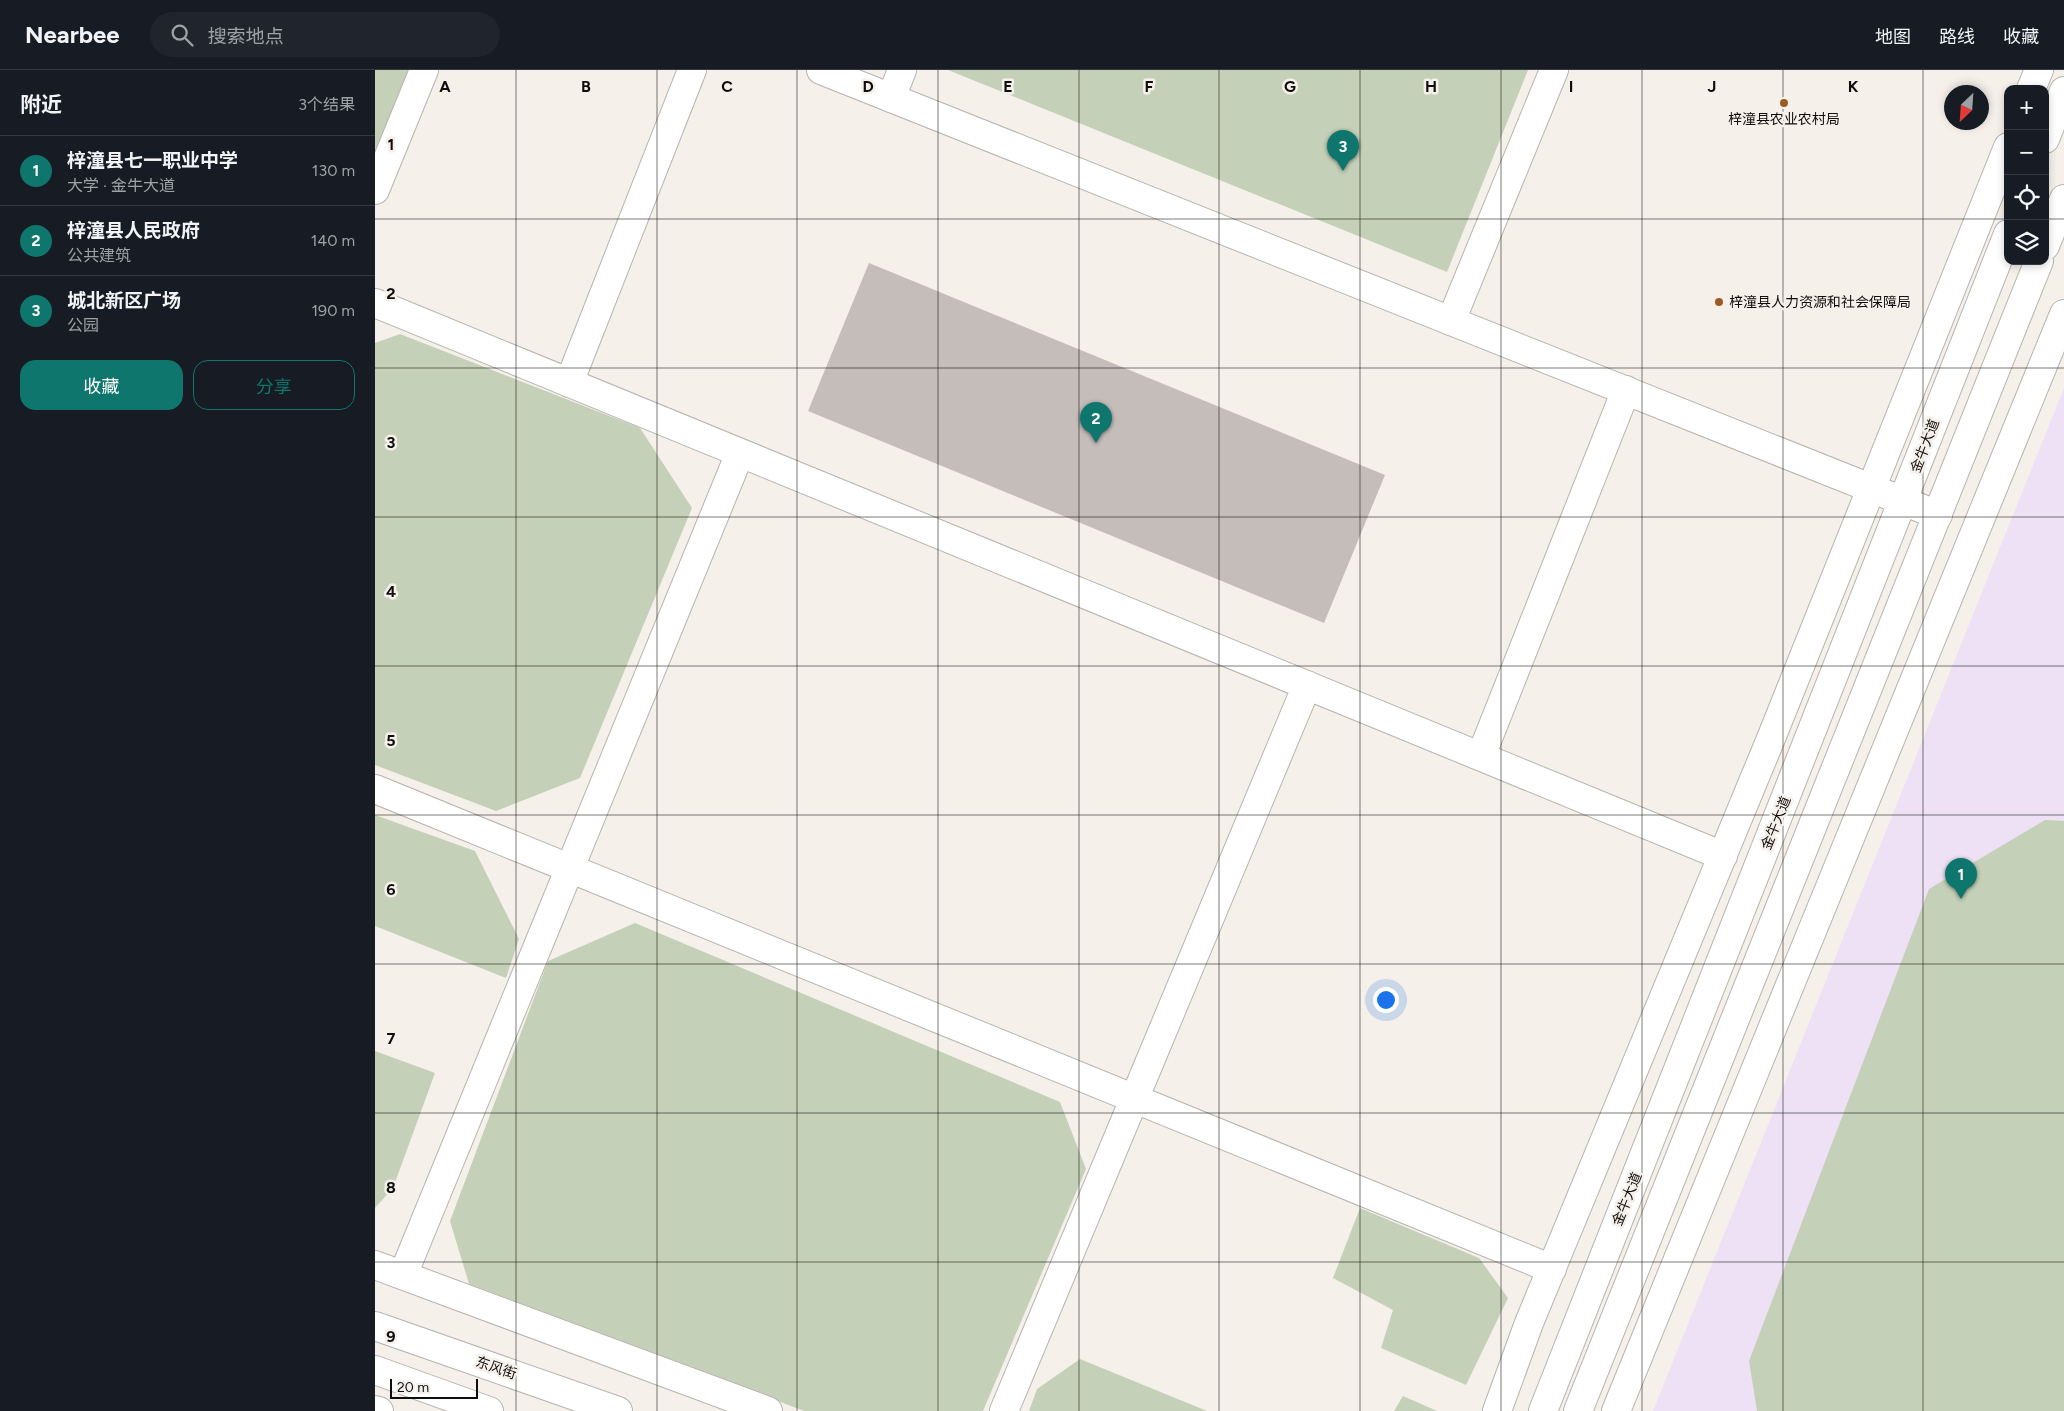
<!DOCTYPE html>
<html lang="zh">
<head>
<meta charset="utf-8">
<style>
	:root { --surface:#171b24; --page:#20242c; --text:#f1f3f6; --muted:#9ea1a6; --line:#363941; --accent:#0f766e }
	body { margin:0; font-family:Figtree,"Noto Sans SC",sans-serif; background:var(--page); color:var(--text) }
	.controls { position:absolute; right:15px; top:15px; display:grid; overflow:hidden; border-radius:10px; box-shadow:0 2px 8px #0003 }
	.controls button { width:45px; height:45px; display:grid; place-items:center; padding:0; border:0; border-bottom:1px solid var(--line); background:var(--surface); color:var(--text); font:25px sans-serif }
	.compass { position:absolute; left:1569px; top:15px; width:45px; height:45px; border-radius:50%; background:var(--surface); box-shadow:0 2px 8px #0003; rotate:205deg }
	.scale { position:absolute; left:15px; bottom:12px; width:88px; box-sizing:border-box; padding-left:5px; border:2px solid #100e0c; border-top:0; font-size:14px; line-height:18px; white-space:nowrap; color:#100e0c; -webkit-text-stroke:4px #f5f0ea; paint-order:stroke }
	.you { position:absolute; left:1010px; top:929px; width:18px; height:18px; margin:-12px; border:4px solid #fff; border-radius:50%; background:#1a73e8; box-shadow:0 0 0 8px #1a73e833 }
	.badge { display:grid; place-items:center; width:32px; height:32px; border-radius:50%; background:var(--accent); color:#fff; font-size:16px; font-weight:700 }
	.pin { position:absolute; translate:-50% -41px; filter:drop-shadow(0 1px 2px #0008) }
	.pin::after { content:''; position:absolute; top:26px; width:18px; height:15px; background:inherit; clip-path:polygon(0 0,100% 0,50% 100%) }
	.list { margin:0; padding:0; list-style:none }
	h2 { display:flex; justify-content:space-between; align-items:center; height:65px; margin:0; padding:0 20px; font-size:21px }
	h2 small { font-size:16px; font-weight:400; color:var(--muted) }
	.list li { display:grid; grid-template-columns:32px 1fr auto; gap:15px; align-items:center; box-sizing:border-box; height:70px; padding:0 20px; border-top:1px solid var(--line) }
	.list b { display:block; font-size:19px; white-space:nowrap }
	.list p { margin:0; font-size:16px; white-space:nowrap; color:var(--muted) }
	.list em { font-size:16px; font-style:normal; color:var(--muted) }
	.actions { display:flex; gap:10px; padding:15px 20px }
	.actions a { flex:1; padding:11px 0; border:1px solid var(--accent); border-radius:15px; text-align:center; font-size:18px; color:var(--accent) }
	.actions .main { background:var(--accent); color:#fff }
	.icon { flex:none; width:28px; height:28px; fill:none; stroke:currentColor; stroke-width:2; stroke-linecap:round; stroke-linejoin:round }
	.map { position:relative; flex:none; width:1689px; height:1341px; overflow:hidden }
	header { display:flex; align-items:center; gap:30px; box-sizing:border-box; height:70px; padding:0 25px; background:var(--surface); border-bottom:1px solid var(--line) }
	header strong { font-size:24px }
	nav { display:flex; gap:28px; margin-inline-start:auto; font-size:18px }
	.search { width:350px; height:45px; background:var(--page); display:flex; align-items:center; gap:12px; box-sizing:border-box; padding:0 18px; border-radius:28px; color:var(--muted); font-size:19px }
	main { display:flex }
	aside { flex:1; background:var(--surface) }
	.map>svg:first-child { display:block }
	.education { fill:#eee1f6 }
	.green { fill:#c4d1b8 }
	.building { fill:#c4bdba }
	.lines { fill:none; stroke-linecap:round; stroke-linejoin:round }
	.minor-casing { stroke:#b8b3ae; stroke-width:30 }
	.tertiary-casing { stroke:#b8b3ae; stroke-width:30 }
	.secondary-casing { stroke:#b8b3ae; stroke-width:30 }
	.primary-casing { stroke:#b8b3ae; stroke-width:30 }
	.minor { stroke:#fff; stroke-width:28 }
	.tertiary { stroke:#fff; stroke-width:28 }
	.secondary { stroke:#fff; stroke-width:28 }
	.primary { stroke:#fff; stroke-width:28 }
	.grid { fill:none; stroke:#100e0c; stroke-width:1; stroke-opacity:0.55 }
	.poi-dot { fill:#9a5c22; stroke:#f5f0ea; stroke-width:2 }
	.labels { text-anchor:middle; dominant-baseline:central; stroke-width:5; stroke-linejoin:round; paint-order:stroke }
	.poi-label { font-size:14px; fill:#100e0c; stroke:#f5f0ea }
	.street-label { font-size:14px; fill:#100e0c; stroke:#f5f0ea }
	.grid-label { font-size:16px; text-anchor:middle; font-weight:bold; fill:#100e0c; stroke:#f5f0ea; stroke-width:5; stroke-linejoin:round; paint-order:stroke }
</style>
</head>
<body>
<header>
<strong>Nearbee</strong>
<div class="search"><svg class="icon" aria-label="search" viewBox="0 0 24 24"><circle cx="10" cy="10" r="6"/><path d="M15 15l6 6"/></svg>搜索地点</div>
<nav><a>地图</a><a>路线</a><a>收藏</a></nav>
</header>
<main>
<aside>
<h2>附近<small>3个结果</small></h2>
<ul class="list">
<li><span class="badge">1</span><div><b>梓潼县七一职业中学</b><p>大学 · 金牛大道</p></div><em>130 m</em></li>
<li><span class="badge">2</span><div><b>梓潼县人民政府</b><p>公共建筑</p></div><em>140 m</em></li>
<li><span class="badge">3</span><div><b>城北新区广场</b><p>公园</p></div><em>190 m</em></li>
</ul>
<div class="actions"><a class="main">收藏</a><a>分享</a></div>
</aside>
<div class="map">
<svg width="1689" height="1341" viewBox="0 0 1689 1341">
	<rect width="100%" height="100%" fill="#f5f0ea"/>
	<path class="education" d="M1689 318V1341H1278Z"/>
	<path class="green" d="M0 0H34L0 82Z
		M573 0H1153L1072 202Z
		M25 264 265 358 317 438 205 708 121 741 0 695V273Z
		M0 745 100 781 144 869 131 908 0 856Z
		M1670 750 1689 751V1341H1382L1374 1291 1554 819Z
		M260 853 685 1032 711 1099 608 1341H429L94 1214 75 1151 173 891Z
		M0 981 60 1003 18 1118 0 1138Z
		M985 1138 1104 1188 1133 1228 1091 1315 1006 1278 1018 1240 958 1208Z
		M705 1289 832 1341H654L662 1319Z
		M1028 1326 1062 1341H1019Z"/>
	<path class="building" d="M494 193 1010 405 949 553 433 341Z"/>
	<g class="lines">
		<defs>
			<path id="minor" d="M1656 19 1664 0
				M516 28 527 0
				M0 120 49 0
				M0 233 1348 786
				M1076 251 1179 0
				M194 313 317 0
				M1106 686 1251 320
				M0 719 1177 1199
				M0 1195 393 1341
				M28 1205 365 383
				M0 1340 4 1341
				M629 1341 932 615
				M1122 1341 1154 1253 1397 666 1633 77
				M1241 1341 1689 244"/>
			<path id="tertiary" d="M446 0 1563 445"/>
			<path id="secondary" d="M0 1256 243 1341
				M0 1300 114 1341"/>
			<path id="primary" d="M1670 69 1689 21
				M1670 176 1689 129
				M1168 1341 1633 164
				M1203 1341 1664 191"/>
		</defs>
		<use href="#minor" class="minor-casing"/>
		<use href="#tertiary" class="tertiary-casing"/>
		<use href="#secondary" class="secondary-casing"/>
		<use href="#primary" class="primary-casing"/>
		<use href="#minor" class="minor"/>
		<use href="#tertiary" class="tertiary"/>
		<use href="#secondary" class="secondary"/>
		<use href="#primary" class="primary"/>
	</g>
	<path class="grid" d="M141 0V1341M282 0V1341M422 0V1341M563 0V1341M704 0V1341M844 0V1341M985 0V1341M1126 0V1341M1267 0V1341M1408 0V1341M1548 0V1341M0 149H1633M1670 149H1689M0 298H1689M0 447H1689M0 596H1689M0 745H1689M0 894H1689M0 1043H1689M0 1192H1689"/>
	<g class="poi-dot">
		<circle cx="1409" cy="33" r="5"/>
		<circle cx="1344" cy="232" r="5"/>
	</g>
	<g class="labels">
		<g class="poi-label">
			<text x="1409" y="49">梓潼县农业农村局</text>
			<text x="1354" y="232" text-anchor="start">梓潼县人力资源和社会保障局</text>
		</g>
		<g class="street-label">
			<text transform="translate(1550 376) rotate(-69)">金牛大道</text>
			<text transform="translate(1401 753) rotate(-68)">金牛大道</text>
			<text transform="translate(1252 1129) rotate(-68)">金牛大道</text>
			<text transform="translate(121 1298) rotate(19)">东风街</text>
		</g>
	</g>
	<g class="grid-label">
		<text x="70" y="22">A</text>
		<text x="211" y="22">B</text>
		<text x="352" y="22">C</text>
		<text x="493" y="22">D</text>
		<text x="633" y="22">E</text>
		<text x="774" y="22">F</text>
		<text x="915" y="22">G</text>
		<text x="1056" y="22">H</text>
		<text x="1196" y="22">I</text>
		<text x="1337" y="22">J</text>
		<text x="1478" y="22">K</text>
		<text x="16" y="80">1</text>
		<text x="16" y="229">2</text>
		<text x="16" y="378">3</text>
		<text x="16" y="527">4</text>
		<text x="16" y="676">5</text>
		<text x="16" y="825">6</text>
		<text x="16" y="974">7</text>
		<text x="16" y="1123">8</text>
		<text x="16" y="1272">9</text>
	</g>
</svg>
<div class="controls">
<button>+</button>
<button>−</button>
<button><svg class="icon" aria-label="locate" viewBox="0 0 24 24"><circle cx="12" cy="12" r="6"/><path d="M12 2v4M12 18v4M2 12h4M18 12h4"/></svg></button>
<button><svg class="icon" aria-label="layers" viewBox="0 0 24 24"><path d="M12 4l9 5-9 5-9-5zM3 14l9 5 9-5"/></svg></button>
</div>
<svg class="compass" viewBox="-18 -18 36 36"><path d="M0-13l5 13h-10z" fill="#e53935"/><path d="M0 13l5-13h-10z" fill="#9ea1a6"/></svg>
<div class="scale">20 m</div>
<div class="you"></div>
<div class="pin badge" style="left:1586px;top:829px">1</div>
<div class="pin badge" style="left:721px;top:373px">2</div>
<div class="pin badge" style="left:968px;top:101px">3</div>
</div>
</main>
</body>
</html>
